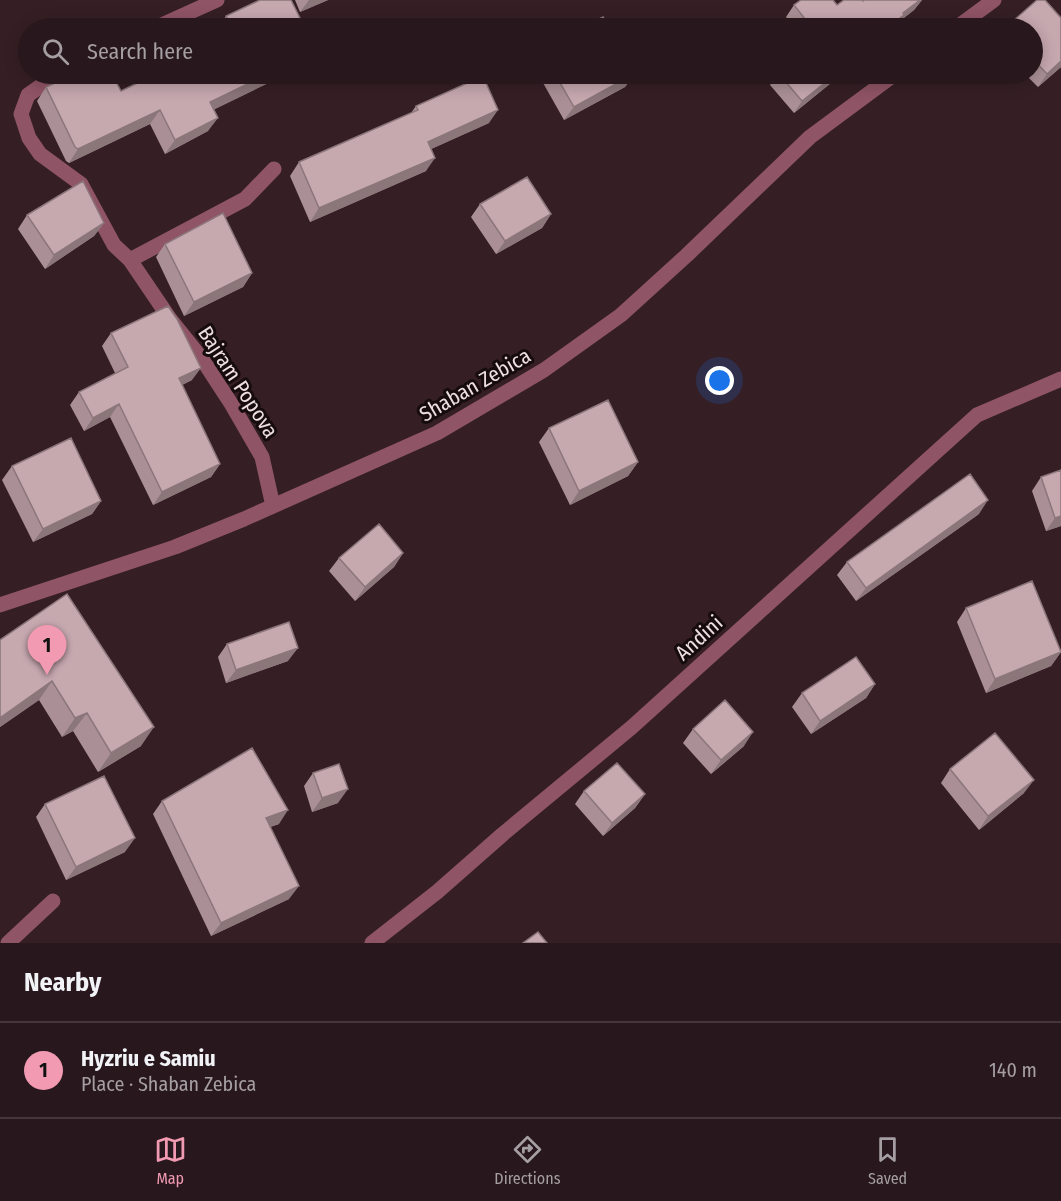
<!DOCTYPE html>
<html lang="en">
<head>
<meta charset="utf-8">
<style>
	:root { --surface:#28171c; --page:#342429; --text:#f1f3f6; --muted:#a59fa3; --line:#44363b; --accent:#f19ab2 }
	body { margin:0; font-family:"Fira Sans Condensed",sans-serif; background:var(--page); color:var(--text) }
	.you { position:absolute; left:720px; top:381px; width:21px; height:21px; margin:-15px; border:4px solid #fff; border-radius:50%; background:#1a73e8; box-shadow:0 0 0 9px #1a73e833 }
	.badge { display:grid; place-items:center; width:39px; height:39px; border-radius:50%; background:var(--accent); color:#111; font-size:20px; font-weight:700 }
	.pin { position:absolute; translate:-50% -50px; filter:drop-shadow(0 2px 3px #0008) }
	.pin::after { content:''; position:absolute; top:32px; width:21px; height:18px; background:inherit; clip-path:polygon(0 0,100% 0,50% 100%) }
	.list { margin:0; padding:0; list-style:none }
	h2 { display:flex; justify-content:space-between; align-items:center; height:78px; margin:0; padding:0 24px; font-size:26px }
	h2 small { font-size:20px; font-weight:400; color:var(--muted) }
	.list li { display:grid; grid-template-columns:39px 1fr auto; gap:18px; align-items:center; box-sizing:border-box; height:96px; padding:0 24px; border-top:2px solid var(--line) }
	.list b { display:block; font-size:22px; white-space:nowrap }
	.list p { margin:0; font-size:20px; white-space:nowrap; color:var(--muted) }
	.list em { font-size:20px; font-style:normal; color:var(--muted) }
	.icon { flex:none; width:33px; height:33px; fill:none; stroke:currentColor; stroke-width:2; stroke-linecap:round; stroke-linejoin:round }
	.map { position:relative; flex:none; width:1061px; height:943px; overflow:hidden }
	.search { position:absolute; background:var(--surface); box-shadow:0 3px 15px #0003; left:18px; right:18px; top:18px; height:66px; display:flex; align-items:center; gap:15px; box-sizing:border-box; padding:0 21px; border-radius:33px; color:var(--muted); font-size:22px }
	.sheet { height:174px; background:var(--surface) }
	nav { display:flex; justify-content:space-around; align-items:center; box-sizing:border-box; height:84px; border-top:2px solid var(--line); background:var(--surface); font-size:16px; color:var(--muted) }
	nav a { display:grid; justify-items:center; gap:3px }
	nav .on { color:var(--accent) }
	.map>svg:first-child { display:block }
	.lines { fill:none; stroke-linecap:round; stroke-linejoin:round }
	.minor { stroke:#8f5465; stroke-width:15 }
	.wall { fill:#aa9096 }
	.shaded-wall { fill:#8b767a }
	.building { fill:#c6a8af; stroke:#8b767a; stroke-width:1.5 }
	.labels { text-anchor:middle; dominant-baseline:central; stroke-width:6; stroke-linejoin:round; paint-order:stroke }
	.street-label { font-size:21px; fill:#efdfe3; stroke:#160c0e }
</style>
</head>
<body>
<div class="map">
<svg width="1061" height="943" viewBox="0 0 1061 943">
	<rect width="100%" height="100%" fill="#351f25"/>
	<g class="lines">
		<path class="minor" d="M155 28 217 0
			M956 28 994 0
			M58 74 28 95 21 114 29 138 40 154 81 184 114 245 130 260 170 319 202 359 232 405 262 457 273 506
			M130 260 245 199 274 169
			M0 605 175 547 244 519 437 433 544 370 621 315 687 255 810 137 895 74
			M8 943 53 901
			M372 943 437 892 503 834 632 727 977 415 1061 379"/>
	</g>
	<path class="wall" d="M295 0H328L300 12Z
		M864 0H922L914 10 900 21 894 28H794L786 17 794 5H837L863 1Z
		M226 16 305 28H218Z
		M1032 28 1061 67 1038 87 1025 74H1032Z
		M287 74 214 109 208 131 165 154 150 124 69 163 66 161 37 101 46 87 121 91Z
		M538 74H635L625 87 564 120Z
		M778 74H838L831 83 794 113 770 85Z
		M416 106 489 123 431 149 426 171 310 222 290 176 299 162 411 113Z
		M480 204 551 214 542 228 496 254 471 217Z
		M27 215 104 223 94 236 45 269 18 229Z
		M165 244 252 273 243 287 184 316 156 257Z
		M111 333 192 380 182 385 220 464 211 477 153 505 110 417 84 431 70 405 79 392 115 373 102 346Z
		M549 428 638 462 628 476 570 505 539 442Z
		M12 466 101 501 92 514 33 542 2 480Z
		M1041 477 1061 526 1046 531 1032 491Z
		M979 514 856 601 837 575 847 562Z
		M403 553 394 567 355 601 329 571 339 558Z
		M966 608 1061 652 1051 666 986 693 957 622Z
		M0 640 141 746 98 772 73 731 62 737 39 700 0 727Z
		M227 644 288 661 226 683 218 657Z
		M875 684 866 698 811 734 792 707 802 693Z
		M693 729 744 746 711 774 683 743Z
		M950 769 1024 793 979 830 941 783Z
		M313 773 338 803 312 812 304 786Z
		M584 791 645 794 635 808 603 836 575 804Z
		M162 801 279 824 270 827 289 899 211 936 153 814Z
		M45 804 125 852 66 880 36 817Z"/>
	<path class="shaded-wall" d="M309 0H328L300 12Z
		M918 0H922L914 10 900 21 894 28H887Z
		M1061 61V67L1038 87 1047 74Z
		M268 74H287L201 116 210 102Z
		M635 74 625 87 564 120 574 107Z
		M834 74H838L831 83 794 113 802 101Z
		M160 110 150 124 69 163 78 149Z
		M498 110 489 123 418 155 428 142Z
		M218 118 208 131 165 154 175 140Z
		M435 158 426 171 310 222 319 208Z
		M551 214 542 228 496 254 505 241Z
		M104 223 94 236 45 269 54 255Z
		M252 273 243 287 184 316 194 302Z
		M201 368 192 380 170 391 179 378Z
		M119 404 110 417 84 431 93 418Z
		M638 462 628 476 570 505 579 491Z
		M220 464 211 477 153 505 162 492Z
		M988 500 979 514 856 601 866 588Z
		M101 501 92 514 33 542 43 529Z
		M1061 516V526L1046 531 1055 518Z
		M403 553 394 567 355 601 365 587Z
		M298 648 288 661 226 683 236 670Z
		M1061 652 1051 666 986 693 995 679Z
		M52 681 39 700 0 727V718Z
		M875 684 866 698 811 734 820 721Z
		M87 713 73 731 62 737 75 718Z
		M154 727 141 746 98 772 111 753Z
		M753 732 744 746 711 774 721 760Z
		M1034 780 1024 793 979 830 988 816Z
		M348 789 338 803 312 812 322 798Z
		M645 794 635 808 603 836 612 823Z
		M288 810 279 824 256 832 266 818Z
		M135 838 125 852 66 880 76 867Z
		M299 886 289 899 211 936 221 923Z"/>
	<path class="building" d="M260 0H291L305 28H233L226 16Z
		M801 0H833L837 5 844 0H862L863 1 864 0H920L903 13 904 15 887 28H812L794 5Z
		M1037 0H1045L1061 18V61L1047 74 1032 58V28H1005Z
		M603 17 610 28H582Z
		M75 74H112L121 91 156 74H268L210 102 218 118 175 140 160 110 78 149 75 147 46 87Z
		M555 74H634L574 107Z
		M779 74H836L802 101Z
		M483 76 498 110 428 142 435 158 319 208 299 162 418 110 416 106Z
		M527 177 551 214 505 241 480 204Z
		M83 181 104 223 54 255 27 215Z
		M223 213 252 273 194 302 165 244Z
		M168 306 177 319 201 368 179 378 220 464 162 492 119 404 93 418 79 392 128 367 111 333Z
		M608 400 638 462 579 491 549 428Z
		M71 438 101 501 43 529 12 466Z
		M1061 470V516L1055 518 1041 477Z
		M970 474 988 500 866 588 847 562Z
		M379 524 403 553 365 587 339 558Z
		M1032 581 1061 652 995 679 966 608Z
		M67 594 154 727 111 753 87 713 75 718 52 681 0 718V640Z
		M289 622 298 648 236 670 227 644Z
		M856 657 875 684 820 721 802 693Z
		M725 700 753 732 721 760 693 729Z
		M995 733 1034 780 988 816 950 769Z
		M252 748 288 810 266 818 299 886 221 923 162 801Z
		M617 763 645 794 612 823 584 791Z
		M339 764 348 789 322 798 313 773Z
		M104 776 135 838 76 867 45 804Z
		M538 932 547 943H523Z"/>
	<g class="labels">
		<g class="street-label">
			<text transform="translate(238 382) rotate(57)">Bajram Popova</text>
			<text transform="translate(475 385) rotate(-30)">Shaban Zebica</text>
			<text transform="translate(699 638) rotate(-42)">Andini</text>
		</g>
	</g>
</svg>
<div class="you"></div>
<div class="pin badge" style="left:47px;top:675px">1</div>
<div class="search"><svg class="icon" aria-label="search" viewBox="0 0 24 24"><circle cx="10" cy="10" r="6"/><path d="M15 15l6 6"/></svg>Search here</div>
</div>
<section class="sheet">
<h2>Nearby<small></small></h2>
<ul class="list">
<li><span class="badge">1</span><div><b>Hyzriu e Samiu</b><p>Place · Shaban Zebica</p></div><em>140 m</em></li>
</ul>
</section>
<nav>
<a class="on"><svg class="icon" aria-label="map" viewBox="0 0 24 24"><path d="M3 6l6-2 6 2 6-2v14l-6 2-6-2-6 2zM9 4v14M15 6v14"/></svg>Map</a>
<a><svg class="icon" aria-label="directions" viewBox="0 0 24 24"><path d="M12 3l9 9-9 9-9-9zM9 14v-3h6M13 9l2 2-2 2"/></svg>Directions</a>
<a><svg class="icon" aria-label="saved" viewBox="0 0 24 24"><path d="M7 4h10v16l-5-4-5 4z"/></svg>Saved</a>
</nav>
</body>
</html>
